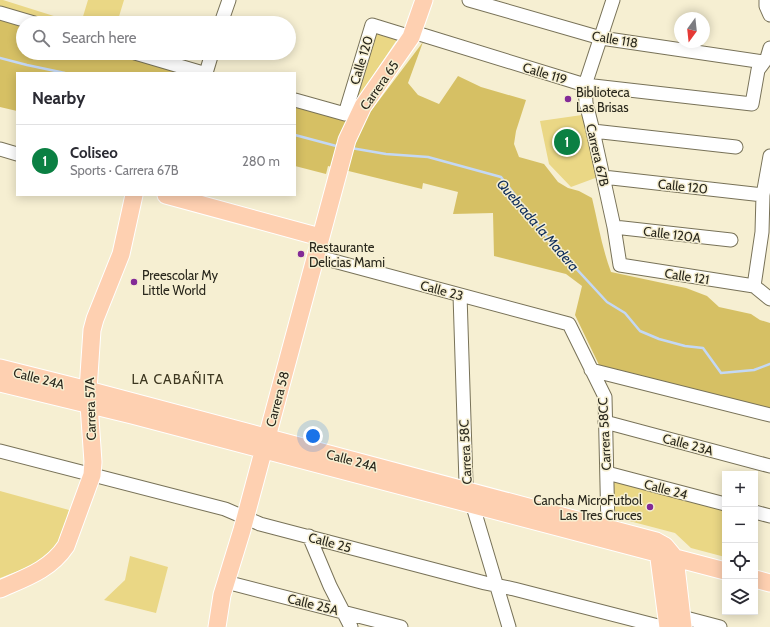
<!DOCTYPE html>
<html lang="en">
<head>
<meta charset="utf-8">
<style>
	:root { --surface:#fff; --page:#f7f7f7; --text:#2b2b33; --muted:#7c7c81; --line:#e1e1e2; --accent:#0b8043 }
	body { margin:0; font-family:Cabin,sans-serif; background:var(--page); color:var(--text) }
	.controls { position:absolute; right:12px; bottom:12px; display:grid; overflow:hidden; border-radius:0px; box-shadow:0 2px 10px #0003 }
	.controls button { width:36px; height:36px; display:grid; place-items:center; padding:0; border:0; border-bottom:1px solid var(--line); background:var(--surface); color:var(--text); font:20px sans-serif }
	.compass { position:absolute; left:674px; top:12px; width:36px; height:36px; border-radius:50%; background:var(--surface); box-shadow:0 2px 10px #0003; rotate:195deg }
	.you { position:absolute; left:313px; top:436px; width:14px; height:14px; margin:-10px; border:3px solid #fff; border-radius:50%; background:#1a73e8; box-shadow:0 0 0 6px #1a73e833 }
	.badge { display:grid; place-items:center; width:26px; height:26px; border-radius:50%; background:var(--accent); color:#fff; font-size:13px; font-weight:700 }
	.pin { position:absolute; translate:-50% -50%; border:2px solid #fff; box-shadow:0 1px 4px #0006 }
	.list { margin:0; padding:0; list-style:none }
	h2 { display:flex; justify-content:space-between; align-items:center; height:52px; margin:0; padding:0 16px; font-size:17px }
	h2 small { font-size:13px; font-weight:400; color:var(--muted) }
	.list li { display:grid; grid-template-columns:26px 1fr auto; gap:12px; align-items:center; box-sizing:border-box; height:72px; padding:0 16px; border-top:1px solid var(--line) }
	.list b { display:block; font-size:15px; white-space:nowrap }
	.list p { margin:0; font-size:13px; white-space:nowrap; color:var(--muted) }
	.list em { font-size:13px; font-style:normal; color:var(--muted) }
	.icon { flex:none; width:22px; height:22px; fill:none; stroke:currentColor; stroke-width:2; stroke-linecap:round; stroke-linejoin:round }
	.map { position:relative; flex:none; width:770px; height:627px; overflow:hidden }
	.search { position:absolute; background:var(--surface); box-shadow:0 2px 10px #0003; left:16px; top:16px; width:280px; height:44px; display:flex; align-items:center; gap:10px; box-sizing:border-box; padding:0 14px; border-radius:22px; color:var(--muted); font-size:15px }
	.panel { position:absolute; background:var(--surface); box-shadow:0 2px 10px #0003; left:16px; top:72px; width:280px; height:124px; border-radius:0px }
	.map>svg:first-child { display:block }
	.green { fill:#ead785 }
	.forest { fill:#d6c064 }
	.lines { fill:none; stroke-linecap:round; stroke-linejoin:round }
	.stream { stroke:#c4d8f5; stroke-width:2.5 }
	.minor-casing { stroke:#787258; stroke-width:15 }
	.major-casing { stroke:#fff; stroke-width:19 }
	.minor { stroke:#fff; stroke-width:13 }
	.major { stroke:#fed0b1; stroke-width:17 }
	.poi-dot { fill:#832a97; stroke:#f6efd2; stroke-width:1.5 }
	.labels { text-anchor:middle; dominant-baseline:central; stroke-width:3; stroke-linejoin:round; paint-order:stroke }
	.street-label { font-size:13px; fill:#29271c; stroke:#f6efd2 }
	.poi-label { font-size:13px; fill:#29271c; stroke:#f6efd2; text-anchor:start }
	.water-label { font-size:14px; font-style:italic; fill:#0e2d5a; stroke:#f6efd2 }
	.neighbourhood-label { font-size:14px; letter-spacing:1px; fill:#3d3720; stroke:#f6efd2 }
</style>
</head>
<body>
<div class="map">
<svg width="770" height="627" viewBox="0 0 770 627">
	<rect width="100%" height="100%" fill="#f6efd2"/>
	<path class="green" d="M0 0H3L76 23H46L0 9Z
		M88 0H124L117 23H81Z
		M376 31 398 38 348 113Z
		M582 115 598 177 571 187 549 164 540 121Z
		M613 479 725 509V557L691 548 675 533 614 517Z
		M0 491 69 510C66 521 64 536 57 546 46 562 18 571 0 578Z
		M130 556 168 567 156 613 104 600 125 580Z"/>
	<path class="forest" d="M0 19 23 26V53H117L186 73H17V111L0 107Z
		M423 42 408 83 418 95 439 104 458 76 481 87 526 100 516 131 514 144 519 157 544 164 558 182 568 188 579 191 592 198C598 223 602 248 611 272L686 288 707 296 719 307 751 314 760 320 770 323V409L600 367 575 315 582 286 566 274 494 256 493 213 453 214 458 192 423 183 422 189 328 166 326 174 295 166V105L344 119 371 111Z"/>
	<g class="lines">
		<path class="stream" d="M0 58 27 65 65 73
			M295 135 340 147
			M351 148 386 154 428 157 501 177 547 237 607 302 625 313 640 331 659 339 685 346 703 348 721 373 754 370 770 364"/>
		<defs>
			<path id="minor" d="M469 0 601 38 764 62
				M613 0 585 85 586 103 593 131 614 227 620 265 754 286 770 299
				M766 0V6L770 15
				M0 13 34 23
				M221 23 229 0
				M413 32 585 85 752 104 758 70 767 58 770 48
				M135 53 203 73
				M206 73 212 53
				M295 100 345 114 372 25 411 37
				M593 131 736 147
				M0 149 17 154
				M603 177 763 195
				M614 227 731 240
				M315 256 569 324 605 397 608 528
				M754 286 762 232 763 195 770 156
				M460 295 466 483 509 627
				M591 370 770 415
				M605 422 770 466
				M0 451 225 509 260 524 485 583 514 589 662 627
				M607 473 725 504
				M755 512 770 516
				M309 536 330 586 351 627
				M226 582 401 627
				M682 617 720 627"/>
			<path id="major" d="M166 195 320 237
				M0 368 88 390 656 541 665 546 675 558 683 627
				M0 383 132 415 725 571
				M657 543 668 627
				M755 579 770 583
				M0 589C25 578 50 570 66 546L92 475 93 462 88 390 92 330 95 319 121 254 134 195
				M217 627 222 595 242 530 347 140 363 106 411 37 424 0"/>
		</defs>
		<use href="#minor" class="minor-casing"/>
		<use href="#major" class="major-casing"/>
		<use href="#minor" class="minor"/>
		<use href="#major" class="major"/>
	</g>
	<g class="poi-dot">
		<circle cx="568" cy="99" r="4"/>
		<circle cx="301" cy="254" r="4"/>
		<circle cx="134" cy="282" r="4"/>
		<circle cx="650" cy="507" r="4"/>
	</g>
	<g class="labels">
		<g class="street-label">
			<text transform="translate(615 39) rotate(10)">Calle 118</text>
			<text transform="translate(361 60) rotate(-73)">Calle 120</text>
			<text transform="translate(545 73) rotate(17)">Calle 119</text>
			<text transform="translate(379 85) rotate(-55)">Carrera 65</text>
			<text transform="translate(598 155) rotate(77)">Carrera 67B</text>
			<text transform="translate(683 186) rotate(6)">Calle 120</text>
			<text transform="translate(672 234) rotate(7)">Calle 120A</text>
			<text transform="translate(687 276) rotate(9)">Calle 121</text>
			<text transform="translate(442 290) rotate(15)">Calle 23</text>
			<text transform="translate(39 378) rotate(14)">Calle 24A</text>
			<text transform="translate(277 399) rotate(-75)">Carrera 58</text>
			<text transform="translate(90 409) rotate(-92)">Carrera 57A</text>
			<text transform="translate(604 434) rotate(-93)">Carrera 58CC</text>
			<text transform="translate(688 444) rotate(15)">Calle 23A</text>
			<text transform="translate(465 452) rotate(-93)">Carrera 58C</text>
			<text transform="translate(352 460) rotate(15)">Calle 24A</text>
			<text transform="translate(666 489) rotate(15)">Calle 24</text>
			<text transform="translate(330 542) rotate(15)">Calle 25</text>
			<text transform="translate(313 604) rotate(14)">Calle 25A</text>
		</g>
		<g class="poi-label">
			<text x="576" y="92">Biblioteca<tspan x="576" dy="15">Las Brisas</tspan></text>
			<text x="309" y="247">Restaurante<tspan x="309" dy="15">Delicias Mami</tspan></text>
			<text x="142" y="275">Preescolar My<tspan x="142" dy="15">Little World</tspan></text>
			<text x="642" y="500" text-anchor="end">Cancha MicroFutbol<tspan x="642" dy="15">Las Tres Cruces</tspan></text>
		</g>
		<g class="water-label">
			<text transform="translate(538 225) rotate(49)">Quebrada la Madera</text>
		</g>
		<g class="neighbourhood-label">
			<text x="178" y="379">LA CABAÑITA</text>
		</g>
	</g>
</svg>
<div class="controls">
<button>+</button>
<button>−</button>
<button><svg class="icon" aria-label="locate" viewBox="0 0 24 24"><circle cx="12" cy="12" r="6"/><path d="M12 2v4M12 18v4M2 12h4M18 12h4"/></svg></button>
<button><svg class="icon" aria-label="layers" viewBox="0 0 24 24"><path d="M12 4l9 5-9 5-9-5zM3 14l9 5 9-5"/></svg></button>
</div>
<svg class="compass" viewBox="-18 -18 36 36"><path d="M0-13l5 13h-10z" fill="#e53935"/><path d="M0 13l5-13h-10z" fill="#7c7c81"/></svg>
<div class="you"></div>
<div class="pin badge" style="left:567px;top:142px">1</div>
<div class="search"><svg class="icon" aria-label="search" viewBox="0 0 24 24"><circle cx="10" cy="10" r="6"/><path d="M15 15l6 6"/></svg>Search here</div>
<section class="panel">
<h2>Nearby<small></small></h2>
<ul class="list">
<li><span class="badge">1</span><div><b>Coliseo</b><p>Sports · Carrera 67B</p></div><em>280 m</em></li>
</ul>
</section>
</div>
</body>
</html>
